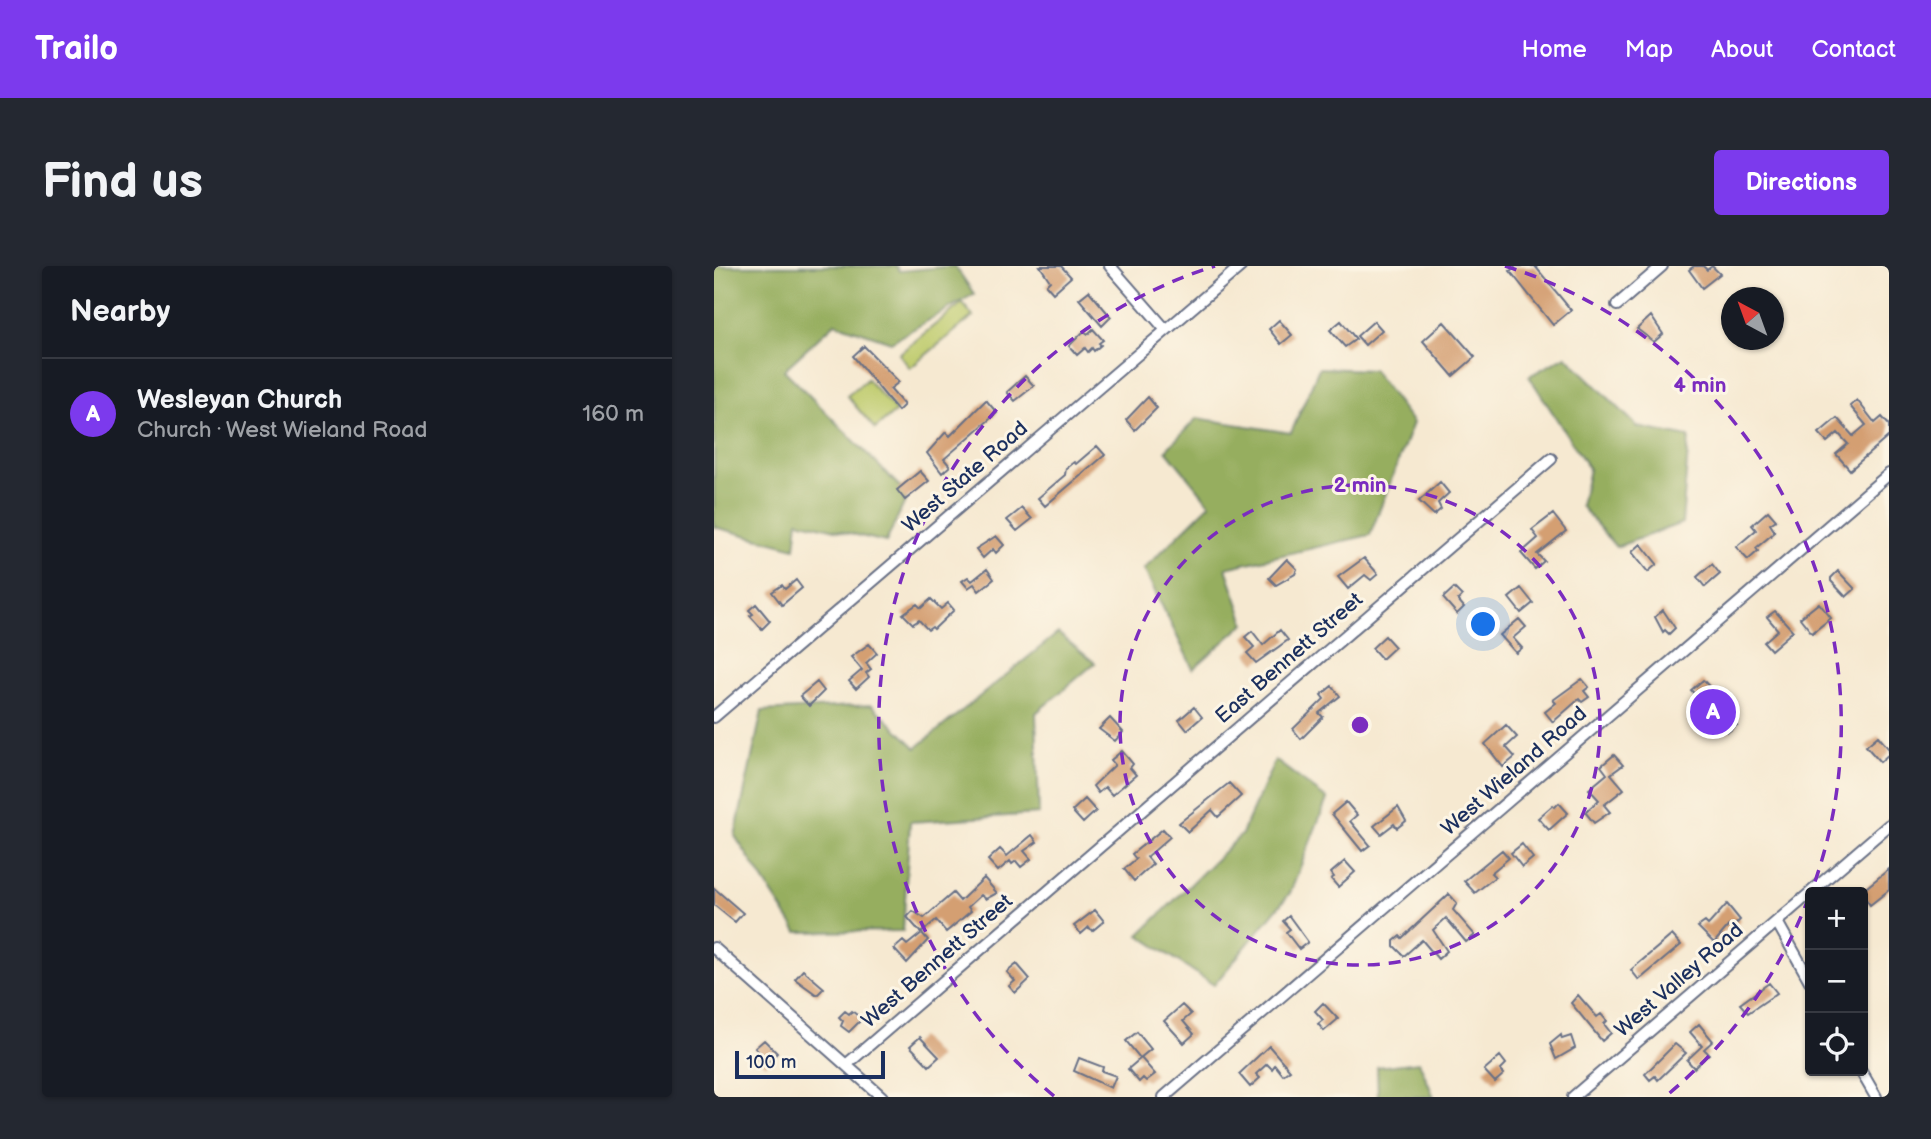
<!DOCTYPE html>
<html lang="en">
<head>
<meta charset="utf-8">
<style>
	:root { --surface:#171b24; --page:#242831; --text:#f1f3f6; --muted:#9ea1a6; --line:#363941; --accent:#7c3aed }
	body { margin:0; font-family:"Balsamiq Sans",sans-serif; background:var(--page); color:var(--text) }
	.controls { position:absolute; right:21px; bottom:21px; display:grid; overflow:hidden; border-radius:7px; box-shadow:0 2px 5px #0004 }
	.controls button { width:63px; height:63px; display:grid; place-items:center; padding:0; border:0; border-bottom:2px solid var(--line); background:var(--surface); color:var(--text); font:35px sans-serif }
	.compass { position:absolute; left:1007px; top:21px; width:63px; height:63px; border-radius:50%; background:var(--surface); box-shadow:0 2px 5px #0004; rotate:319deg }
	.scale { position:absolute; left:21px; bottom:18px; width:150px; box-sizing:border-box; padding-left:7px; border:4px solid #1b2f5e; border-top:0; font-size:19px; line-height:24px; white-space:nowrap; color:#1b2f5e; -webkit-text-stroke:5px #fcf5e5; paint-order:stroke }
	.you { position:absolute; left:770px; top:359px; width:24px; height:24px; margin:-18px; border:5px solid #fff; border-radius:50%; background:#1a73e8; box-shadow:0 0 0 10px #1a73e833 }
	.badge { display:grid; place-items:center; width:46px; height:46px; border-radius:50%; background:var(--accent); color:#fff; font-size:23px; font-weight:700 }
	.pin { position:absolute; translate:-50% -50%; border:4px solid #fff; box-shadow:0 2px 7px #0006 }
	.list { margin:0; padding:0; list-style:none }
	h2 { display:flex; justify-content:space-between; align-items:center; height:91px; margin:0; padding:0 28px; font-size:30px }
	h2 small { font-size:23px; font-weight:400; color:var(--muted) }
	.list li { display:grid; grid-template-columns:46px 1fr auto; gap:21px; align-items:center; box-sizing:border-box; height:112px; padding:0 28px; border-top:2px solid var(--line) }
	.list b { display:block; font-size:26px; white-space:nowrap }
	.list p { margin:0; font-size:23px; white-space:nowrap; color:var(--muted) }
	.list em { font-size:23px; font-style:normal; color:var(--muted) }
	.icon { flex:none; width:38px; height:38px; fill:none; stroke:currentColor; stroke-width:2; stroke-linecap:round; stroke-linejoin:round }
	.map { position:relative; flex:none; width:1175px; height:831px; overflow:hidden; border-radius:7px }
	header { display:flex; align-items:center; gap:42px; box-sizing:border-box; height:98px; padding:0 35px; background:var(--accent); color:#fff }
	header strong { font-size:33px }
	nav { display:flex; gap:38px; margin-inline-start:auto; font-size:24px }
	.intro { display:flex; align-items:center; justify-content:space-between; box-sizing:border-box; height:168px; padding:0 42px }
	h1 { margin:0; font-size:49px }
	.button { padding:18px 32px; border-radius:7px; background:var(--accent); color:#fff; font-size:24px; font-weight:700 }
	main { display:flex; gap:42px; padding:0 42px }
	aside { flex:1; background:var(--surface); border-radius:7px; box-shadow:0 2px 5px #0004 }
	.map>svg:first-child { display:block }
	.green { fill:#bdca6b; stroke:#6c7c64; stroke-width:2 }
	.forest { fill:#96ae5f; stroke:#586e5e; stroke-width:2 }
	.building { fill:#d49f72 }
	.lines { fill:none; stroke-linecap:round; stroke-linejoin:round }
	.minor-casing { stroke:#687086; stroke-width:14 }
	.minor { stroke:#fff; stroke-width:10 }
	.ring { fill:none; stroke:#7b2cbf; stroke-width:3.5; stroke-dasharray:12 9 }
	.labels { text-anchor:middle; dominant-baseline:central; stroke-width:6; stroke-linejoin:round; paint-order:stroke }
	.street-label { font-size:21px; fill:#1b2f5e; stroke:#fcf5e5 }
	.centre { fill:#7b2cbf; stroke:#fcf5e5; stroke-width:3.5 }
	.ring-label { font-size:21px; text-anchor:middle; font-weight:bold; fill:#7b2cbf; stroke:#fcf5e5; stroke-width:6; stroke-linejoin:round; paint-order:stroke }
</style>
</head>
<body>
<header>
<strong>Trailo</strong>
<nav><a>Home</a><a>Map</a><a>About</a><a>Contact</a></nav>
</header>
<div class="intro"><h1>Find us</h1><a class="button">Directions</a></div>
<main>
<aside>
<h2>Nearby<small></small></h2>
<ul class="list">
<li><span class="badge">A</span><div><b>Wesleyan Church</b><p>Church · West Wieland Road</p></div><em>160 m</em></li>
</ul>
</aside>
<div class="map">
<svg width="1175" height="831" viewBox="0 0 1175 831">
	<rect width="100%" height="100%" fill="#fcf5e5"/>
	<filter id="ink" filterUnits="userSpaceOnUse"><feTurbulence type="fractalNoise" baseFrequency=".0143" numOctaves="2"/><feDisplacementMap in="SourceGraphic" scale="14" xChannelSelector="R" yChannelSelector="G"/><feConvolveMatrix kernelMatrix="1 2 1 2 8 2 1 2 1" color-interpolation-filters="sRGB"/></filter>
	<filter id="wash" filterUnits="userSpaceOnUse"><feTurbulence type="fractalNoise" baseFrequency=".00686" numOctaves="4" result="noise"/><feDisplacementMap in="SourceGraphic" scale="28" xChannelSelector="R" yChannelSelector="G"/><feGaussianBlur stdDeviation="1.57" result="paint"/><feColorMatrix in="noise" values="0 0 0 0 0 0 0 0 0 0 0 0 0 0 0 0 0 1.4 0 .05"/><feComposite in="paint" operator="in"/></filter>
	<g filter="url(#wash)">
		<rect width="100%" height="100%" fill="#f6e9d1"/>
		<path class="green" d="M248 37 259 50 196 102 185 88Z
			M153 113 182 145 161 163 133 130Z"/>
		<path class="forest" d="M0 0H182L185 5 241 0 260 28 177 76 121 57 70 104 194 229 172 276 84 255 81 282 0 261Z
			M852 90 924 161 975 171 968 257 902 281 867 240 875 203 815 110Z
			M605 102 659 104 699 157 656 269 512 302 531 357 479 403 430 303 496 238 452 184 483 152 577 167Z
			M344 367 381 397 322 447 325 548 196 556 189 665 83 666 21 570 48 445 158 439 202 482Z
			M561 494 613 533 576 627 500 719 425 669 528 568Z
			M705 796 720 831H664L663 801Z"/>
		<g id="blocks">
			<path class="building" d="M326 0H347L357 11 339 27 332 19 336 15Z
				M802 0H821L857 44 839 59 796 5Z
				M980 0H989L993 4 998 0 1006 8 988 22 975 4Z
				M375 25 397 51 388 60 365 33Z
				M937 50 949 68 940 76 923 63Z
				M565 54 578 69 567 78 555 63Z
				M627 55 642 73 631 81 616 64Z
				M660 55 668 64 651 79 643 70Z
				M730 56 761 91 739 110 709 75Z
				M379 63 389 74 385 77 387 79 380 85 378 82 374 86 371 82 363 89 355 80 370 65 374 68Z
				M150 80 185 116 176 123 190 139 184 145 139 90Z
				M311 110 320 120 301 135 293 126Z
				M434 131 443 142 421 164 412 154Z
				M272 134 283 147 230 193 236 200 228 207 213 187 232 166 236 170Z
				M1143 134 1161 157 1168 151 1175 159V170L1136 204 1122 188 1134 178 1124 167 1113 176 1105 167 1123 152 1139 170 1152 159 1136 140Z
				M383 180 391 189 331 240 324 232 351 209 352 202 360 196 362 198Z
				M206 205 215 215 191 234 183 224Z
				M726 216 735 227 724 237 727 243 720 249 705 235Z
				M308 242 318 253 303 265 293 254Z
				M1054 245 1062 254 1056 258 1061 266 1042 282 1044 285 1034 294 1022 281 1042 264 1038 259Z
				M839 248 852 265 823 288 830 295 821 303 807 287 824 272 818 264Z
				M282 270 290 279 282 287 279 283 269 292 262 283Z
				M927 278 943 298 934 306 918 286Z
				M650 292 664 308 657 314 651 309 634 323 624 311Z
				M573 293 583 303 581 308 562 319 555 312Z
				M998 298 1006 308 991 321 983 311Z
				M273 303 280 313 265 325 260 318 254 322 248 315 254 311 258 315Z
				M1124 305 1141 323 1132 331 1117 315V312Z
				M82 314 88 322 68 339 58 326 68 319 71 323Z
				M740 322 748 330 744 334 750 341 743 348 729 332Z
				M807 322 819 337 807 347 795 332Z
				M217 333 227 343 234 337 240 344 220 363 218 361 214 364 205 354 199 358 189 348 203 338 207 342Z
				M1105 337 1117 352 1098 367 1086 352Z
				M42 338 56 355 48 363 36 350 39 348 35 344Z
				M949 344 961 362 955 368 951 364 949 366 941 351Z
				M1061 345 1079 365 1057 384 1050 376 1064 364 1053 351Z
				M805 353 812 361 799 372 808 382 802 387 786 369Z
				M566 364 574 374 542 397 533 387 540 381 531 371 538 365 549 379Z
				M671 370 681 381 668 393 658 382Z
				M155 378 163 387 152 397 157 403 152 407 155 411 142 423 135 415 148 404 137 391Z
				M868 413 875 421 870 425 875 431 868 436 865 433 839 456 831 446 842 437 839 434Z
				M989 414 1020 447 1016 451 1023 459 1014 466 977 424Z
				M103 416 110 425 95 440 86 430Z
				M618 420 626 430 605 447 609 451 587 473 579 463 610 433 607 429Z
				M480 441 488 451 473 464 465 454Z
				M396 452 409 466 401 475 385 463Z
				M792 459 803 471 792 481 801 491 789 501 771 478Z
				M1164 470 1175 483V488L1166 496 1152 480Z
				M408 485 419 498 416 502 422 509 398 529 391 521 384 527 379 520 401 499 397 494Z
				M900 489 909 499 897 508 910 523 890 539 896 546 880 557 871 546 885 534 875 523 893 508 887 500Z
				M515 517 527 530 504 551 498 544 474 566 465 557Z
				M371 533 382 545 369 557 358 545Z
				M632 536 643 549 636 555 656 579 648 585 618 548Z
				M845 537 854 547 835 564 824 552 839 539 841 541Z
				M684 541 692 555 683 562 680 558 667 568 660 560Z
				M449 563 456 571 433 591 439 598 420 615 410 603 422 593 418 588Z
				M318 569 323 576 310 585 317 593 307 601 302 595 298 598 296 595 284 605 274 594 286 583 293 590Z
				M808 578 819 592 808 601 797 587Z
				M788 584 795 592 777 607 781 611 761 627 750 615Z
				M631 595 641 606 624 621 617 613 620 611 617 607Z
				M1175 603V624L1156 639 1147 626Z
				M270 612 283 627 272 633 267 629 254 641 257 645 232 666 222 654 207 667 193 651 199 645 210 652 239 627 246 635Z
				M0 622 29 647 21 656 0 639Z
				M735 628 743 637 739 644 761 669 752 676 732 652 719 664 733 685 724 693 708 674 690 690 680 680V675L686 670 688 672Z
				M1013 638 1026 654 1020 660 1016 658 1000 677 984 661 991 656 994 659 996 657Z
				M381 644 390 655 378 665 375 661 367 668 360 660Z
				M575 650 594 676 585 683 572 666 576 663 569 655Z
				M208 667 214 674 193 697 180 683 189 675 193 679Z
				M958 669 967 679 925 714 917 704Z
				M303 698 316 713 301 727 295 720 301 715 293 706Z
				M89 704 110 722 103 729 81 713Z
				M1055 717 1063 727 1034 747 1026 738Z
				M864 729 883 751 887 748 893 755 890 758 897 767 888 775 857 737Z
				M609 737 624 753 610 765 604 758 609 754 601 745Z
				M468 739 477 748 469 755 480 768 470 777 450 755Z
				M131 745 135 748 138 745 148 753 135 766 127 760 129 755 125 751Z
				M985 758 999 775 990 783 995 788 980 802 973 794 988 780 976 766Z
				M423 766 437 783 426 792 412 775Z
				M847 769 848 773 857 770 861 782 842 793 836 778Z
				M206 771 225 791 215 800 196 780Z
				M50 774 63 787 51 799 43 791 46 787 41 782Z
				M961 778 972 787 944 814 941 810 936 814 931 808Z
				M555 780 576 804 569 809 561 799 558 803 553 798 542 808 546 812 536 821 525 808Z
				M786 790 792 798 786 804 790 808 781 816 770 804Z
				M365 792 389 801 388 805 402 810 397 822 360 805Z
				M427 792 441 808 432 815 429 812 425 816 414 803Z"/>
		</g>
	</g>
	<g filter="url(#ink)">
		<use href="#blocks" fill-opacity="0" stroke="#687086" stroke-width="2"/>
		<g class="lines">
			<defs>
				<path id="minor" d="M396 0 452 64
					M903 39 948 0
					M0 451 527 0
					M1097 626 1175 559
					M1063 656 1096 715
					M0 682 168 831
					M132 799 837 193
					M1147 805 1162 831
					M450 831 1175 208
					M859 831 1096 627"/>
			</defs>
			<use href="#minor" class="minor-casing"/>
			<use href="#minor" class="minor"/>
		</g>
	</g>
	<g class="ring">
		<circle cx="646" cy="459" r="240"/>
		<path d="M1095 631A481 481 0 0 1 952 830M340 830A481 481 0 0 1 501 0M791 0A481 481 0 0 1 1098 624"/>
	</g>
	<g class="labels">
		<g class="street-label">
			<text transform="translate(251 211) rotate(-41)">West State Road</text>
			<text transform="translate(575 392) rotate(-41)">East Bennett Street</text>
			<text transform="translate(800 505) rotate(-41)">West Wieland Road</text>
			<text transform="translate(223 695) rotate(-41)">West Bennett Street</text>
			<text transform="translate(965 714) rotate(-41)">West Valley Road</text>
		</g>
	</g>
	<circle cx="646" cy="459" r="10" class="centre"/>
	<g class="ring-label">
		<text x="986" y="126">4 min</text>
		<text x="646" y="226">2 min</text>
	</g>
</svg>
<div class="controls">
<button>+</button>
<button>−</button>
<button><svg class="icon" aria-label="locate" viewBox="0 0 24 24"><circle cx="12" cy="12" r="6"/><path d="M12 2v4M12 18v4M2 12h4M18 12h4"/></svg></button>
</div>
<svg class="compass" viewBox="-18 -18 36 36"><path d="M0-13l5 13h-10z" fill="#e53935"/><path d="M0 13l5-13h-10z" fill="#9ea1a6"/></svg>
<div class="scale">100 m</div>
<div class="you"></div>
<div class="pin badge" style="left:999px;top:446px">A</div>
</div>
</main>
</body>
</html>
